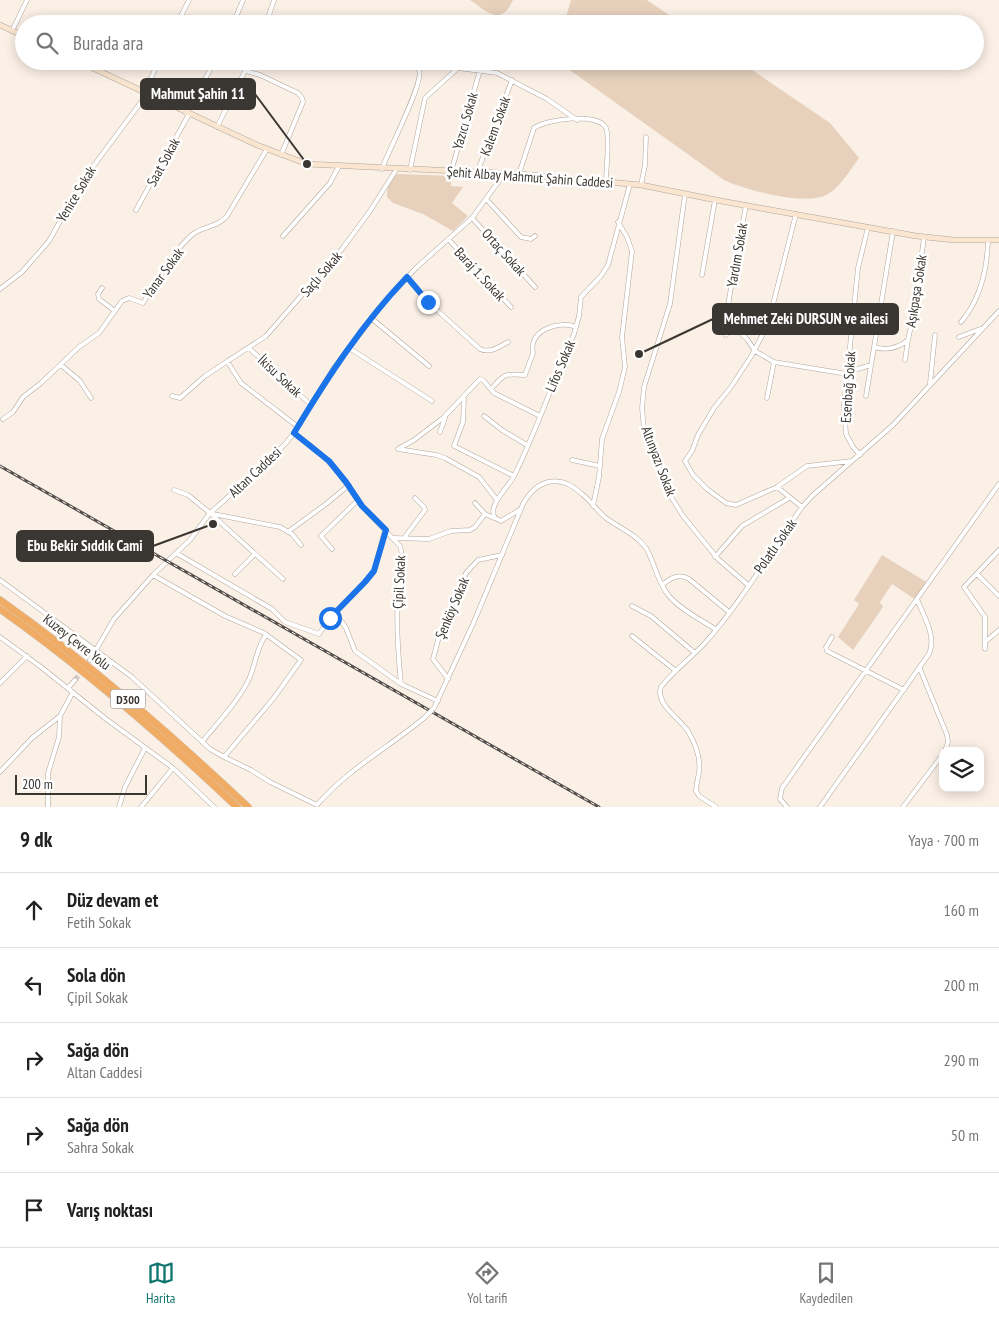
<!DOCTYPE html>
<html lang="tr">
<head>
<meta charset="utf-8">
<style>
	:root { --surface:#fff; --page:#f2f2f2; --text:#222; --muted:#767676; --line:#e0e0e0; --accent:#0f766e }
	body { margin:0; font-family:"PT Sans Narrow",sans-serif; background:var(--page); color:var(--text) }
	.controls { position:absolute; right:15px; bottom:15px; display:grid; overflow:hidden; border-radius:10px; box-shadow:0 2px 12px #0003 }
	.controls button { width:45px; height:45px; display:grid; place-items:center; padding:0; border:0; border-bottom:1px solid var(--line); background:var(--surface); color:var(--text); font:25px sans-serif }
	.scale { position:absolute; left:15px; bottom:12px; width:132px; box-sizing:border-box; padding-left:5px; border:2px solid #3a3632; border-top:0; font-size:14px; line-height:18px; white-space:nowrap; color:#3a3632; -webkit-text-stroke:4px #fff; paint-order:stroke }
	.stop { position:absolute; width:15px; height:15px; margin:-11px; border:4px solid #1a73e8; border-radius:50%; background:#fff }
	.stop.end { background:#1a73e8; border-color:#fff; box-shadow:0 1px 5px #0008 }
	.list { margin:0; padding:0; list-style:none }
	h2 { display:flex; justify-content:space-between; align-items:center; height:65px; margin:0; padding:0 20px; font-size:21px }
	h2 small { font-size:16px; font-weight:400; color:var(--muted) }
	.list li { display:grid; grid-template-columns:32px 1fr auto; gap:15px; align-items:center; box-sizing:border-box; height:75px; padding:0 20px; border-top:1px solid var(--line) }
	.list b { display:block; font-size:19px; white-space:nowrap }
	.list p { margin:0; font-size:16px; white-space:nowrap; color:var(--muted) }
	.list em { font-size:16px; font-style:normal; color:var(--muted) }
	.icon { flex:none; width:28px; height:28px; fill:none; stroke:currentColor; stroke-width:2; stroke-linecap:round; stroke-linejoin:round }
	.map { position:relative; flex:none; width:999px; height:807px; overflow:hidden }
	.search { position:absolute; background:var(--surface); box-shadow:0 2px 12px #0003; left:15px; right:15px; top:15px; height:55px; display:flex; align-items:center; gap:12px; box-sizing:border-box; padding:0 18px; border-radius:28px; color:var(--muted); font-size:19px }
	.sheet { height:440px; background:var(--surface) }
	nav { display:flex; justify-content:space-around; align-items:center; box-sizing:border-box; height:70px; border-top:1px solid var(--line); background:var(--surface); font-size:14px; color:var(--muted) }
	nav a { display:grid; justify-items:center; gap:2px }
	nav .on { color:var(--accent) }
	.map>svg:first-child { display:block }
	.green { fill:#e7d1bd }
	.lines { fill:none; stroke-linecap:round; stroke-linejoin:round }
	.secondary-tunnel { stroke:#d4cbc2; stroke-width:5; stroke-dasharray:5 2.5; stroke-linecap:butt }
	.street-casing { stroke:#b0a59c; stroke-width:5 }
	.secondary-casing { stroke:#b0a59c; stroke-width:6 }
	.highway-casing { stroke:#d4d3d2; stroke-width:8 }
	.street { stroke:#fff; stroke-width:4 }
	.secondary { stroke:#fae6d0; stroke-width:5 }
	.highway { stroke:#f0ab64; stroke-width:7 }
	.rail-casing { stroke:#534e49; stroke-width:3 }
	.rail { stroke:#fff; stroke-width:1; stroke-dasharray:4; stroke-linecap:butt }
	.street-bridge-casing { stroke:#b0a59c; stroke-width:5; stroke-linecap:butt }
	.street-bridge { stroke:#fff; stroke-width:4 }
	.route { stroke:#1a73e8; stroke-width:6 }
	.labels { text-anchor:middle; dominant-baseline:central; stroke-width:5; stroke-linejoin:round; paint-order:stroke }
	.shield { fill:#fff; stroke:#757270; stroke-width:1 }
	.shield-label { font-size:12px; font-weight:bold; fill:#3a3632 }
	.street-label { font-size:14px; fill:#3a3632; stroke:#fff }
	.leader { fill:none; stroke:#3a3632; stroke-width:2 }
	.callout-dot { fill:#3a3632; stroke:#fff; stroke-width:2 }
	.callout { fill:#3a3632; stroke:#3a3632; stroke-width:2 }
	.callout-label { font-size:15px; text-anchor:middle; font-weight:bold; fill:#fff }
</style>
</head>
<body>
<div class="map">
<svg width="999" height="807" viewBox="0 0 999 807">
	<rect width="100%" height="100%" fill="#fbf0e6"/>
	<path class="green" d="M470 0H513C501 27 488 12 470 0Z
		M571 0H647L682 24H564Z
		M557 61H739L830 123 859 158C850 170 840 188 826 195 805 206 745 190 724 180Z
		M398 174 451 176V186L463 187 452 203 468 216 453 231 423 214 393 203 387 197C386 189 390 179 398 174Z
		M882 555 928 583 916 600 892 584 880 602 883 607 853 650 838 637 859 604 854 600Z"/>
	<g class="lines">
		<path class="secondary-tunnel" d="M75 680 90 660"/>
		<defs>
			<path id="street" d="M177 24 189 0
				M233 24 243 0
				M266 24 274 0
				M12 31 27 0
				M246 71 260 75 298 93 302 98 303 102 281 155
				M186 113 215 61
				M217 127 250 61
				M382 169C387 153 425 81 419 70 416 65 407 63 402 61
				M410 170 425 98 458 68 497 73 547 99 577 120
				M451 172 480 70
				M477 173 512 80
				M519 174 534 128C546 119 599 112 606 128 610 136 606 171 606 182
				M641 185 645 165 646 137
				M685 194 670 304 644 387 642 408 644 429 668 492 683 516 718 559 748 585
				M487 200 521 237 531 239 535 236
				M136 210 189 114
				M796 214 768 324 752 355 731 387 714 408 698 435 692 451 685 461 693 475 707 489 726 503 736 505 777 487 807 466 852 461
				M472 218 535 287
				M283 236 330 183 339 166
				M449 240 511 307
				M702 275 715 200
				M407 277 428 302 480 349C490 354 500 346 508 342
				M102 288 98 294 99 299 115 311
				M0 289 22 272 49 241 83 180 147 94 151 78 159 61
				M727 317 737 330 747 339 755 351 774 362 847 374
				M371 318 429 366
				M961 322C980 300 987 270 988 241
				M726 335 729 299 746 205
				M959 337 980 329
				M874 347C887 351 898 348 908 340L915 307 924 237
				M249 348 311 405
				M349 348 432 401
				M905 360 908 340
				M227 361 241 383 298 427
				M61 365 80 381 91 398
				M848 372 871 365
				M930 383 935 335
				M491 389C504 374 505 373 525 375L533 353C528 330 559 320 576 327
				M172 396 180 398 205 376 266 336 342 249 370 211 396 170
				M866 396 893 231
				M464 398 463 422 454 446 514 476
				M767 398 774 362
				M484 416 502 430 527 445
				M3 419 13 412 23 397 41 383 79 347 99 333 122 301 129 298 143 303C158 280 172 252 193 234 204 226 218 227 227 216L267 149
				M440 432 445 418
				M294 433 315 449 335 468 362 506 400 546C405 560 399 578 398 593 396 623 398 654 401 684
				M398 449 414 440 443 418 480 379 483 380 494 393 540 416
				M398 449 436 455 445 458 479 477 497 500
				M860 455 853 447 846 434 844 405 858 268 868 227
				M572 460 600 466
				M777 487 802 507
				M174 490 188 495 210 513 283 579
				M475 503 485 514 494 518
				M593 506 599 477 602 439 619 392 625 367 622 337 632 251 627 237 618 222
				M521 509 501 521 495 518C487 505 508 488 514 476 537 430 553 381 574 334L579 316 581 297 601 276 608 265 630 184
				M213 514 280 527 292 534 301 545
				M289 531 326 504 349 485
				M394 538 429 539 451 531 470 530 475 527 485 514
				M404 538 425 510 424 507 415 498
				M332 549 321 536 358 500
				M176 553 272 609 285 622 319 634 335 612 365 582 374 571 385 530
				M715 557 742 526 789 498
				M235 574 255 554
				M977 574 999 596
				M153 575 225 616 264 633 301 660 273 699 224 757
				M0 580 132 677 210 749 224 757 251 770 270 782 317 805C349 768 388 748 424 718
				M662 585C671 578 678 573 689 579L729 612
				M632 606 651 616 695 653
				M335 612 346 628 355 651 401 684 438 701
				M632 636 676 671
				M0 637 41 667 106 719 173 768 214 807
				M832 637 826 647 827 651 904 690
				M985 642 999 630
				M985 649V617L964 587 999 550
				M90 660 114 619 153 575 190 540 210 513 263 466 286 443 294 433 333 369 385 301 417 267 472 218 504 174
				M920 669 947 735 948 742 945 751
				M448 679 433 659 440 633 466 573 478 560 502 555
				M0 683 27 656
				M68 688 75 680
				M434 708 473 624 523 504C537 479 560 473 582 494 591 501 597 511 606 518 619 528 636 534 646 548 655 563 657 582 669 596 681 610 700 619 715 629
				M202 742C218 722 238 702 249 679 256 664 256 648 266 635
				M0 772 32 738 60 716
				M48 807V773L59 737 60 716 73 692
				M119 807 125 787 145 748
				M141 807 173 768
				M716 807 699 796 696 791C696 785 698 779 699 772 701 758 695 743 688 731 679 718 655 704 661 687 673 671 690 659 704 644 741 603 770 552 802 507L812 496 893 425 999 311
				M787 807 780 799 782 788 999 484
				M820 807 929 654C937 636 923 615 917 599
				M903 807 943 754"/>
			<path id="secondary" d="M0 25 24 36
				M78 61 257 145 307 164 519 174 641 185 721 201 916 236 954 240H999"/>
			<path id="highway" d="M0 600C89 663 168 732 248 807
				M0 609C85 669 162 736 237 807"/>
		</defs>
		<use href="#street" class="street-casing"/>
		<use href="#secondary" class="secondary-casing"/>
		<use href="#highway" class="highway-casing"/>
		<use href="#street" class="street"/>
		<use href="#secondary" class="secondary"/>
		<use href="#highway" class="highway"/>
		<defs>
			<path id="rail" d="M0 466 599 807"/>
		</defs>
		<use href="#rail" class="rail-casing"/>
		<use href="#rail" class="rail"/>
		<defs>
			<path id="street-bridge" d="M424 718 434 708"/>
		</defs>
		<use href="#street-bridge" class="street-bridge-casing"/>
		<use href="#street-bridge" class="street-bridge"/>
	</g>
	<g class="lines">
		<path class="route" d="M330 618 365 582 374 571 386 530 362 506 346 482 329 461 294 433C327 378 362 324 407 277L428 302"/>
	</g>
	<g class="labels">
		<rect class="shield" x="110.5" y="689.5" width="35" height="19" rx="4"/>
		<g class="shield-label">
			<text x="128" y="699">D300</text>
		</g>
		<g class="street-label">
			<text transform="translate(465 121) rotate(-74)">Yazıcı Sokak</text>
			<text transform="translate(495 126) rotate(-70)">Kalem Sokak</text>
			<text transform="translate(163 162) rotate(-61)">Saat Sokak</text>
			<text transform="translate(530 177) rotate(4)">Şehit Albay Mahmut Şahin Caddesi</text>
			<text transform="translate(76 194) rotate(-59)">Yenice Sokak</text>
			<text transform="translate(504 252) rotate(48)">Ortaç Sokak</text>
			<text transform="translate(737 255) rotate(-80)">Yardım Sokak</text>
			<text transform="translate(163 273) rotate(-54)">Yanar Sokak</text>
			<text transform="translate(321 274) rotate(-49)">Saçlı Sokak</text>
			<text transform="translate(480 274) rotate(47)">Baraj 1. Sokak</text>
			<text transform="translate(916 291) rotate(-81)">Aşıkpaşa Sokak</text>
			<text transform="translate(560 366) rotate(-67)">Lifos Sokak</text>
			<text transform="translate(280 376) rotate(43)">İkisu Sokak</text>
			<text transform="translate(848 387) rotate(-86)">Esenbağ Sokak</text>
			<text transform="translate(659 461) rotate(69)">Altınyazı Sokak</text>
			<text transform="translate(255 472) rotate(-43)">Altan Caddesi</text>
			<text transform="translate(775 546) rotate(-55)">Polatlı Sokak</text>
			<text transform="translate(399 582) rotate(-87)">Çipil Sokak</text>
			<text transform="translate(452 608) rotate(-67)">Şenköy Sokak</text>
			<text transform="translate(77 642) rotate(38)">Kuzey Çevre Yolu</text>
		</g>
	</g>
	<path class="leader" d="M307 164L255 94M639 354L713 319M213 524L153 546"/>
	<g class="callout-dot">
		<circle cx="307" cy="164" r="5"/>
		<circle cx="639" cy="354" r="5"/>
		<circle cx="213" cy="524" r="5"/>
	</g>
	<g class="callout">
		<rect x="141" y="79" width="114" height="30" rx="5"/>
		<rect x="713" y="304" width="185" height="30" rx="5"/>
		<rect x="17" y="531" width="136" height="30" rx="5"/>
	</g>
	<g class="callout-label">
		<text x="198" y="99">Mahmut Şahin 11</text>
		<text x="806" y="324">Mehmet Zeki DURSUN ve ailesi</text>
		<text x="85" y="551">Ebu Bekir Sıddık Cami</text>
	</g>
</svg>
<div class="controls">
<button><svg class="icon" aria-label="layers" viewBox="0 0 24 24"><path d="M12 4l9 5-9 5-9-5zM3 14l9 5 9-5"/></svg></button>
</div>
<div class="scale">200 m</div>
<div class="stop" style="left:330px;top:618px"></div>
<div class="stop end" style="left:428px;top:302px"></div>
<div class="search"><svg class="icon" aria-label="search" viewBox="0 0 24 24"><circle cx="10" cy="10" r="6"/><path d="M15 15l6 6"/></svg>Burada ara</div>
</div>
<section class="sheet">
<h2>9 dk<small>Yaya · 700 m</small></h2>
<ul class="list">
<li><svg class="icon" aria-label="ahead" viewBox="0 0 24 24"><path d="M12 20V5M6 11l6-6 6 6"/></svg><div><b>Düz devam et</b><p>Fetih Sokak</p></div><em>160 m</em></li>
<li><svg class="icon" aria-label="left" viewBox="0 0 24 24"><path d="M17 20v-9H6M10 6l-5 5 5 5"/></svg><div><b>Sola dön</b><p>Çipil Sokak</p></div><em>200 m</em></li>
<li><svg class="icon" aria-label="right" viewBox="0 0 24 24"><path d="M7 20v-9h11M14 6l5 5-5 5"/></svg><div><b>Sağa dön</b><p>Altan Caddesi</p></div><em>290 m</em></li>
<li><svg class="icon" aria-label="right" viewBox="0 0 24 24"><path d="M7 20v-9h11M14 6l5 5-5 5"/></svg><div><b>Sağa dön</b><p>Sahra Sokak</p></div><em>50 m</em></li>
<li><svg class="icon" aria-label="arrive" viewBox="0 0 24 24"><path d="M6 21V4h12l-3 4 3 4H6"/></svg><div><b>Varış noktası</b></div></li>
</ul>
</section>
<nav>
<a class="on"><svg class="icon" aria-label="map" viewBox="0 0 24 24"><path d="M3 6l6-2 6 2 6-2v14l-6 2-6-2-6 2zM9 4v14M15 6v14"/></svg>Harita</a>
<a><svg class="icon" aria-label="directions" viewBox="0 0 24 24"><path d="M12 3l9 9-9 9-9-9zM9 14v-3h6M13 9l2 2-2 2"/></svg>Yol tarifi</a>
<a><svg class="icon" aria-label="saved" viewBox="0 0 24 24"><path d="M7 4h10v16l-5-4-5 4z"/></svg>Kaydedilen</a>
</nav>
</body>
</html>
